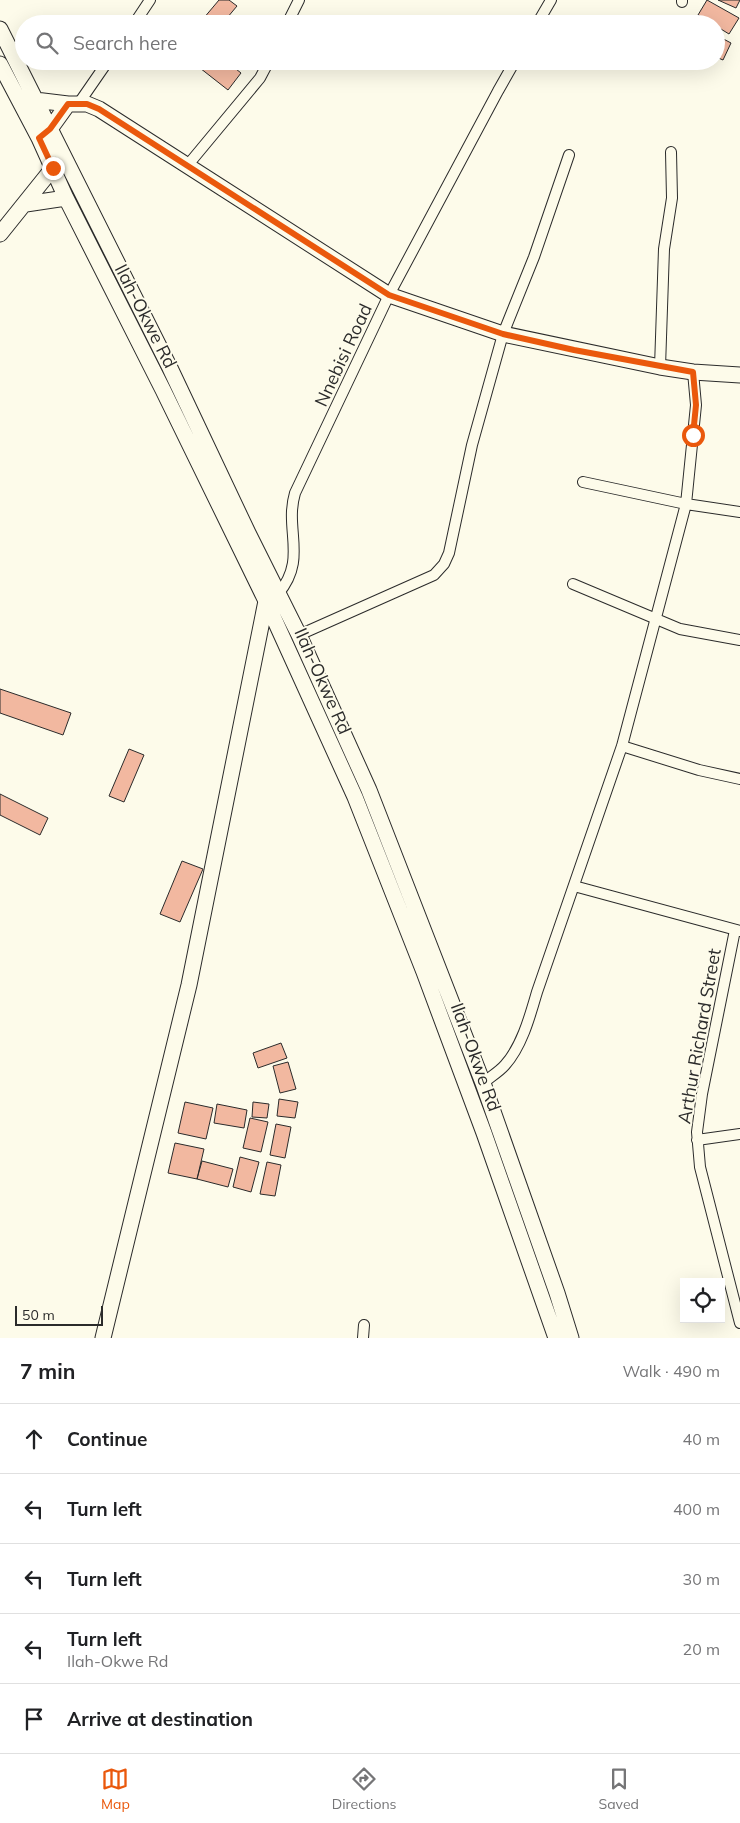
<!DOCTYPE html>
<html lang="en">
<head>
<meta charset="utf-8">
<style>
	:root { --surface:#fff; --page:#f6f6f6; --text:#202124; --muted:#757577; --line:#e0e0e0; --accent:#ea580c }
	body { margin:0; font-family:Mulish,sans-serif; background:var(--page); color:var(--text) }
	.controls { position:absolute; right:15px; bottom:15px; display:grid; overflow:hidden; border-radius:0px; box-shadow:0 5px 20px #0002 }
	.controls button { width:45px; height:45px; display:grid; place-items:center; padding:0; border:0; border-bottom:1px solid var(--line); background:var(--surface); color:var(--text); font:25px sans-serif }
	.scale { position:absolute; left:15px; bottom:12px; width:88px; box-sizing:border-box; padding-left:5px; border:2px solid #2b2b2b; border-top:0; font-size:14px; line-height:18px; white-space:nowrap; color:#2b2b2b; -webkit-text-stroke:4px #fdfbea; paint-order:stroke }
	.stop { position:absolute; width:15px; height:15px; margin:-11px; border:4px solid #ea580c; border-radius:50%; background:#fff }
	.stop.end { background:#ea580c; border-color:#fff; box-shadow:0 1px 5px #0008 }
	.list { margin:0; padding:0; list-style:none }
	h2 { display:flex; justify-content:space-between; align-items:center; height:65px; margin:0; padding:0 20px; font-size:21px }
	h2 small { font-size:16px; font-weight:400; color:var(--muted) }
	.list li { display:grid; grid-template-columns:32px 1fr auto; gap:15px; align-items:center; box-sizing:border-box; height:70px; padding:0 20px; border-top:1px solid var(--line) }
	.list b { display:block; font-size:19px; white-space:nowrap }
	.list p { margin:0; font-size:16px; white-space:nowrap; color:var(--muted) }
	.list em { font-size:16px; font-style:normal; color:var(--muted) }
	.icon { flex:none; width:28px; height:28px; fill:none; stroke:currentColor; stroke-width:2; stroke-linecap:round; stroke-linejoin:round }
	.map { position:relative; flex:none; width:740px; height:1338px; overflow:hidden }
	.search { position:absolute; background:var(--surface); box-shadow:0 5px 20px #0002; left:15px; right:15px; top:15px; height:55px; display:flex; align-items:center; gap:12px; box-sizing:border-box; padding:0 18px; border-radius:28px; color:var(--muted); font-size:19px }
	.sheet { height:415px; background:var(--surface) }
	nav { display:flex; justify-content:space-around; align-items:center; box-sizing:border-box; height:70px; border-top:1px solid var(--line); background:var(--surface); font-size:14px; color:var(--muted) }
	nav a { display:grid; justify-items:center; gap:2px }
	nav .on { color:var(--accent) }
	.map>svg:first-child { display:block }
	.building { fill:#f2b8a0; stroke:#2b2b2b }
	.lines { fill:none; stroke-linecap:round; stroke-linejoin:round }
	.street-casing { stroke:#2b2b2b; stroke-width:12 }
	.secondary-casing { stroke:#2b2b2b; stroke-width:17 }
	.street { stroke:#fdfbea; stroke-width:10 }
	.secondary { stroke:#fdfbea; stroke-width:15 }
	.route { stroke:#ea580c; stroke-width:6 }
	.labels { text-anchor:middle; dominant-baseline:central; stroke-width:4; stroke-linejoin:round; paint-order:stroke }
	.street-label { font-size:18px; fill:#2b2b2b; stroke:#fdfbea }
</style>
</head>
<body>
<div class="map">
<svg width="740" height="1338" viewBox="0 0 740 1338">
	<rect width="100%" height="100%" fill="#fdfbea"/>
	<path class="building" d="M219 0H229L237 6 222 24H210L203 19Z
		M707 0 739 18 729 34 716 26V24H712L698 15Z
		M718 0H740L736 8Z
		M716 35 731 43 723 60 716 57Z
		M191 61H226L241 73 228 90Z
		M0 689 71 713 63 735 0 713Z
		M129 749 144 755 124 802 109 796Z
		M0 794 48 818 40 835 0 815Z
		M182 861 203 869 180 922 160 914Z
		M281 1043 287 1058 258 1068 253 1053Z
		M288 1062 296 1089 280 1093 273 1066Z
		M279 1099 298 1102 295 1118 277 1116Z
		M185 1102 213 1108 206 1139 178 1133Z
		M253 1102 269 1104 267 1118 252 1117Z
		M217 1104 247 1110 244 1128 214 1123Z
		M250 1118 268 1122 261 1152 243 1148Z
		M276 1124 291 1127 285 1158 270 1155Z
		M175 1143 204 1149 197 1179 168 1173Z
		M240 1157 259 1162 251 1192 233 1187Z
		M202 1161 233 1169 228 1187 197 1179Z
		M267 1162 281 1165 275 1196 260 1194Z"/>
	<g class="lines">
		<defs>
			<path id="street" d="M682 2V0
				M134 24 150 0
				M287 24 299 0
				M537 24 551 0
				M79 103 108 61
				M187 166 260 78 269 61
				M660 367 664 249 672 198 671 152
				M583 482 686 504 740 512
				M573 584 680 629 740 640
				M278 594C308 559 284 530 295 493L389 295 498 91 515 61
				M299 635 434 575 444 564 449 553 472 445 503 334 534 257 569 155
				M622 746 699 770 740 779
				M574 886 740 931
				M735 930 702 1094 697 1132 700 1167 740 1323
				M483 1083C490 1077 499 1072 505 1065 522 1046 530 1016 537 992L622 746 686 504 696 405 693 372
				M697 1140 740 1134
				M363 1338 364 1325"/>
			<path id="secondary" d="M0 29 170 368 248 533 299 635 369 790 483 1083 557 1293 571 1338
				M0 64 39 138 66 198 163 390 266 601 355 797 424 972 484 1133 556 1338
				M29 102 35 100 68 104H87L99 109 389 295 503 334 660 367 693 372 740 375
				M45 134 50 129 68 104
				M26 204 66 198
				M0 234 53 168
				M103 1338 189 985 266 601"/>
		</defs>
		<use href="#street" class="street-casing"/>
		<use href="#secondary" class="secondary-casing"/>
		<use href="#street" class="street"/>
		<use href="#secondary" class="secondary"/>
	</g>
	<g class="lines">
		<path class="route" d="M53 168 39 138 50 129 68 104H87L99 109 389 295 503 334 574 350 693 372 696 405 693 435"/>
	</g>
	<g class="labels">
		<g class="street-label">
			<text transform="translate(146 316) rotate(63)">Ilah-Okwe Rd</text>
			<text transform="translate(343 355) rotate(-65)">Nnebisi Road</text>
			<text transform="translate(323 681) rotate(66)">Ilah-Okwe Rd</text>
			<text transform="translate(699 1036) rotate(-80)">Arthur Richard Street</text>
			<text transform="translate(476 1057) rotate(70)">Ilah-Okwe Rd</text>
		</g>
	</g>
</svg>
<div class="controls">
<button><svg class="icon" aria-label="locate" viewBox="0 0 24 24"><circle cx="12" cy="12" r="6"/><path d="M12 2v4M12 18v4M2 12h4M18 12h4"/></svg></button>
</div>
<div class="scale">50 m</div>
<div class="stop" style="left:693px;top:435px"></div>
<div class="stop end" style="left:53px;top:168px"></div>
<div class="search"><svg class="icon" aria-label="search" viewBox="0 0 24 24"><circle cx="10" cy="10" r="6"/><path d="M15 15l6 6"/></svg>Search here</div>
</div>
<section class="sheet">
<h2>7 min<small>Walk · 490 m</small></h2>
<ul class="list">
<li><svg class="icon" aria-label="ahead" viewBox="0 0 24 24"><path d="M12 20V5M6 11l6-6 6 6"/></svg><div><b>Continue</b></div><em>40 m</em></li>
<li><svg class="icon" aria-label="left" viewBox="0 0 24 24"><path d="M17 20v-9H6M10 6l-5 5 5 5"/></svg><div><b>Turn left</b></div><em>400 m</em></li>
<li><svg class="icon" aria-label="left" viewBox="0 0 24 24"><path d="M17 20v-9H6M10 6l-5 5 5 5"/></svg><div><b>Turn left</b></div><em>30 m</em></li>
<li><svg class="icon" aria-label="left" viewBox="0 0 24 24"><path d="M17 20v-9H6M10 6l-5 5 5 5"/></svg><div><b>Turn left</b><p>Ilah-Okwe Rd</p></div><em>20 m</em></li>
<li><svg class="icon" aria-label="arrive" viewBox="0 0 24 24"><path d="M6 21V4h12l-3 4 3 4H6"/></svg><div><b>Arrive at destination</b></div></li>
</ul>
</section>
<nav>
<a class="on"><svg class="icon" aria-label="map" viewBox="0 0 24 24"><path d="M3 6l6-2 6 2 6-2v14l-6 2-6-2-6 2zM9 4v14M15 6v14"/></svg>Map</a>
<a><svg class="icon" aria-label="directions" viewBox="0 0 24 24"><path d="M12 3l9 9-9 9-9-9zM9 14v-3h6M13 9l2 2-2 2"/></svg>Directions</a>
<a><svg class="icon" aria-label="saved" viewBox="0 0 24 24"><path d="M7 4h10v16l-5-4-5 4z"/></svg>Saved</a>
</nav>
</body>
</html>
